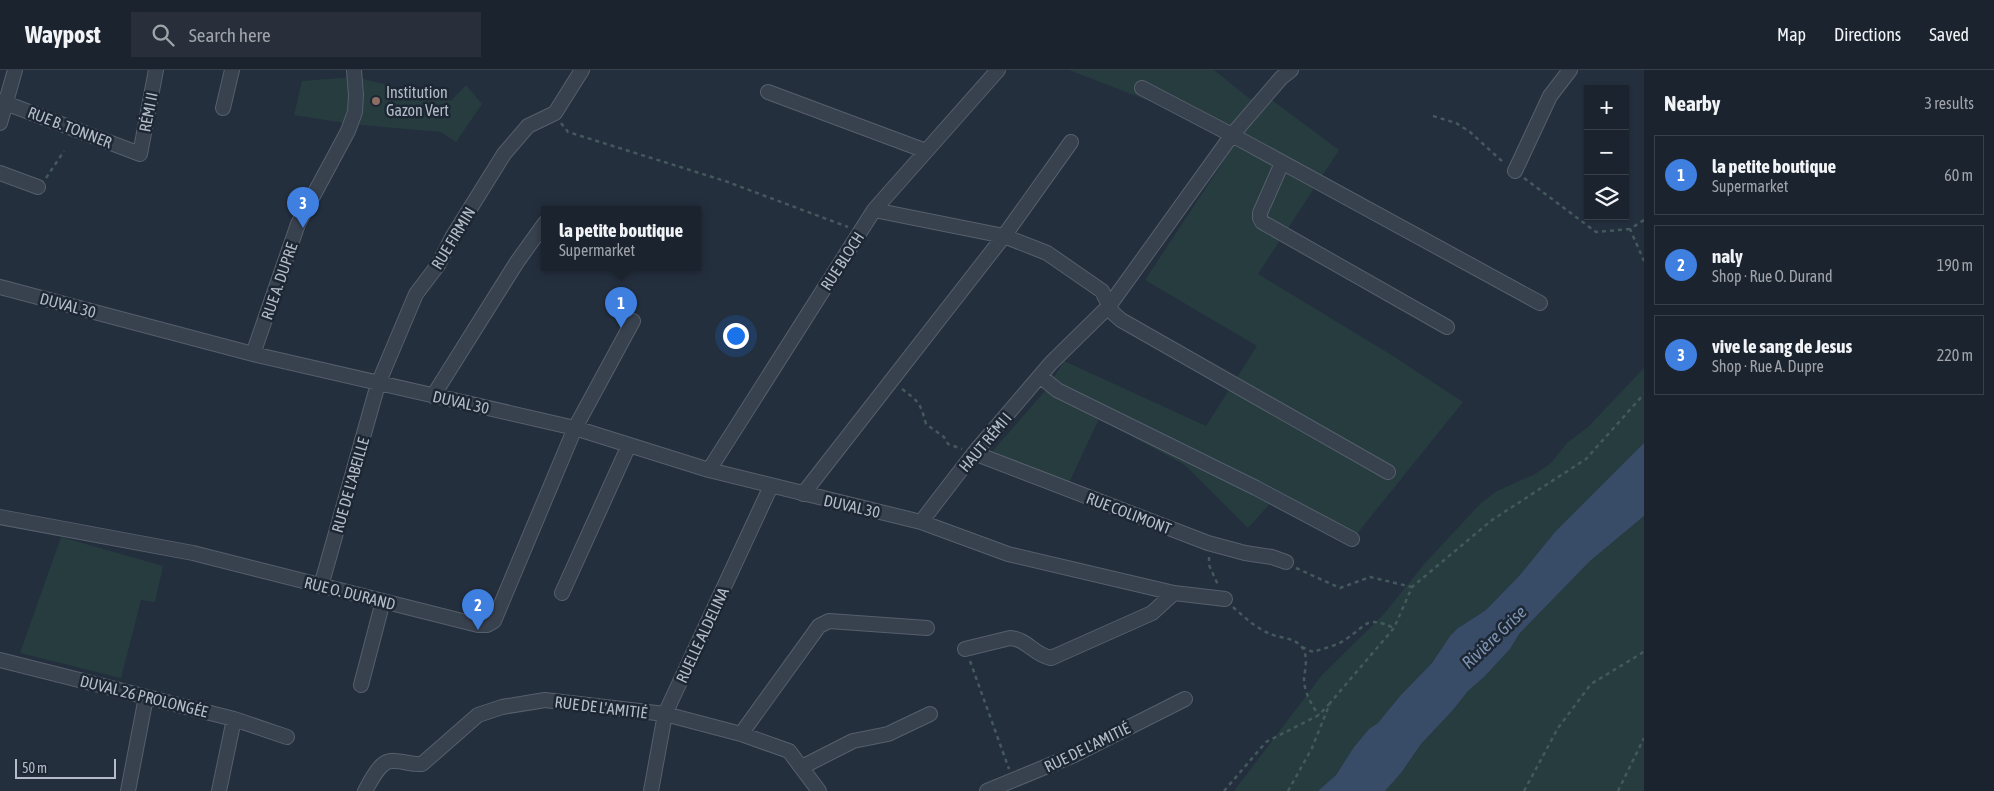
<!DOCTYPE html>
<html lang="en">
<head>
<meta charset="utf-8">
<style>
	:root { --surface:#1b232e; --page:#282f3a; --text:#f1f3f6; --muted:#a0a4aa; --line:#39404a; --accent:#8ab4f8 }
	body { margin:0; font-family:"Asap Condensed",sans-serif; background:var(--page); color:var(--text) }
	.controls { position:absolute; right:15px; top:15px; display:grid; overflow:hidden; border-radius:0px; box-shadow:0 1px 4px #0004 }
	.controls button { width:45px; height:45px; display:grid; place-items:center; padding:0; border:0; border-bottom:1px solid var(--line); background:var(--surface); color:var(--text); font:25px sans-serif }
	.scale { position:absolute; left:15px; bottom:12px; width:101px; box-sizing:border-box; padding-left:5px; border:2px solid #b4bcc9; border-top:0; font-size:14px; line-height:18px; white-space:nowrap; color:#b4bcc9; -webkit-text-stroke:4px #1d2633; paint-order:stroke }
	.you { position:absolute; left:735px; top:265px; width:18px; height:18px; margin:-12px; border:4px solid #fff; border-radius:50%; background:#1a73e8; box-shadow:0 0 0 8px #1a73e833 }
	.badge { display:grid; place-items:center; width:32px; height:32px; border-radius:50%; background:var(--accent); color:#fff; font-size:16px; font-weight:700 }
	.pin { position:absolute; translate:-50% -41px; filter:drop-shadow(0 1px 2px #0008) }
	.pin::after { content:''; position:absolute; top:26px; width:18px; height:15px; background:inherit; clip-path:polygon(0 0,100% 0,50% 100%) }
	.popup { position:absolute; left:541px; top:136px; width:160px; height:65px; box-sizing:border-box; display:grid; place-content:center; border-radius:0px; background:var(--surface); filter:drop-shadow(0 1px 4px #0005); font-size:16px; white-space:nowrap; color:var(--muted) }
	.popup b { font-size:19px; color:var(--text) }
	.popup::after { content:''; position:absolute; left:50%; top:100%; margin-left:-10px; border:10px solid transparent; border-top-color:var(--surface) }
	.list { margin:0; padding:0; list-style:none }
	h2 { display:flex; justify-content:space-between; align-items:center; height:65px; margin:0; padding:0 20px; font-size:21px }
	h2 small { font-size:16px; font-weight:400; color:var(--muted) }
	.list li { display:grid; grid-template-columns:32px 1fr auto; gap:15px; align-items:center; box-sizing:border-box; height:80px; margin:0 10px 10px; padding:0 10px; border:1px solid var(--line); border-radius:0px }
	.list b { display:block; font-size:19px; white-space:nowrap }
	.list p { margin:0; font-size:16px; white-space:nowrap; color:var(--muted) }
	.list em { font-size:16px; font-style:normal; color:var(--muted) }
	.icon { flex:none; width:28px; height:28px; fill:none; stroke:currentColor; stroke-width:2; stroke-linecap:round; stroke-linejoin:round }
	.map { position:relative; flex:none; width:1644px; height:721px; overflow:hidden }
	header { display:flex; align-items:center; gap:30px; box-sizing:border-box; height:70px; padding:0 25px; background:var(--surface); border-bottom:1px solid var(--line) }
	header strong { font-size:24px }
	nav { display:flex; gap:28px; margin-inline-start:auto; font-size:18px }
	.search { width:350px; height:45px; background:var(--page); display:flex; align-items:center; gap:12px; box-sizing:border-box; padding:0 18px; border-radius:0px; color:var(--muted); font-size:19px }
	main { display:flex }
	aside { flex:1; background:var(--surface) }
	.map>svg:first-child { display:block }
	.green { fill:#263c3f }
	.water { fill:#394c67 }
	.lines { fill:none; stroke-linecap:round; stroke-linejoin:round }
	.minor-casing { stroke:#565f6c; stroke-width:16 }
	.path { stroke:#44595c; stroke-width:2.5; stroke-dasharray:4 4; stroke-linecap:butt }
	.minor { stroke:#38414e; stroke-width:14 }
	.education-dot { fill:#8d6e63; stroke:#1d2633; stroke-width:2 }
	.labels { text-anchor:middle; dominant-baseline:central; stroke-width:5; stroke-linejoin:round; paint-order:stroke }
	.poi-label { font-size:16px; fill:#b4bcc9; stroke:#1d2633; text-anchor:start }
	.street-label { font-size:16px; fill:#b4bcc9; stroke:#1d2633 }
	.water-label { font-size:18px; font-style:italic; fill:#7c92b1; stroke:#1d2633 }
</style>
</head>
<body>
<header>
<strong>Waypost</strong>
<div class="search"><svg class="icon" aria-label="search" viewBox="0 0 24 24"><circle cx="10" cy="10" r="6"/><path d="M15 15l6 6"/></svg>Search here</div>
<nav><a>Map</a><a>Directions</a><a>Saved</a></nav>
</header>
<main>
<div class="map">
<svg width="1644" height="721" viewBox="0 0 1644 721">
	<rect width="100%" height="100%" fill="#242f3e"/>
	<path class="green" d="M1069 0H1214L1250 29 1269 28 1339 80 1258 204 1393 286 1463 332 1356 465 1277 426 1248 458 1185 395 1099 349 1066 419 989 385 1046 320 1064 291 1206 356 1257 276 1145 210 1240 66Z
		M355 7 451 31 466 15 482 34 456 72 441 62 351 54 294 45 302 11Z
		M1644 298V373L1555 462 1519 506 1486 540 1458 558 1450 566 1432 593 1400 626 1378 653 1369 659 1354 677 1336 705 1318 721H1234L1322 605 1383 545 1425 493 1481 433 1497 421 1535 404 1551 393 1567 373 1588 357Z
		M1644 446V721H1385L1401 703 1421 674 1453 640 1468 621 1484 607 1510 579 1519 564 1590 491Z
		M61 467 163 496 155 532 141 530 121 608 20 583Z"/>
	<path class="water" d="M1644 373V446L1590 491 1519 564 1510 579 1484 607 1468 621 1453 640 1421 674 1401 703 1385 721H1318L1336 705 1354 677 1369 659 1378 653 1400 626 1432 593 1450 566 1458 558 1486 540 1519 506 1555 462Z"/>
	<g class="lines">
		<defs>
			<path id="minor" d="M1142 18 1232 65 1540 233
				M768 22 926 81
				M0 31 140 84 156 0
				M223 38 232 0
				M0 53 15 0
				M1282 93 1260 143V148L1262 152 1447 257
				M1515 101 1550 26 1570 0
				M0 103 38 117
				M874 140 1004 166 1047 183 1102 221 1113 243 1121 250 1388 402
				M0 217 253 284 575 358 709 400 921 452 1008 484 1174 523 1225 529
				M253 284 298 154 348 61 355 42 356 25 354 0
				M1040 306 1057 320 1256 418 1352 469
				M433 326 517 192 545 153
				M974 383 1208 473 1245 483 1272 487 1286 492
				M709 400 874 140 998 0
				M803 424 1004 166 1071 72
				M0 447 193 483 478 555H487L494 551 575 358 633 251
				M921 452 974 383 1051 293 1109 236 1232 65 1281 8 1291 0
				M321 516 378 314 416 224 438 195 453 166 504 84 528 56 555 43 582 0
				M562 523 629 375
				M965 579 1010 568C1027 569 1034 585 1051 588L1152 543 1174 523
				M0 590 234 649 287 667
				M361 615 383 531
				M741 664 819 556 829 551 927 558
				M802 697 853 671 888 664 930 644
				M128 721 146 627
				M219 721 234 649
				M365 721C371 711 380 689 394 691 404 691 412 695 422 694L478 645 502 637 545 630 665 644 741 664 789 681 819 721
				M651 721 665 644 771 416
				M987 721 1074 685 1185 629"/>
		</defs>
		<use href="#minor" class="minor-casing"/>
		<path class="path" d="M1433 46 1456 53 1470 62 1504 93
			M561 53 568 62 725 111 848 157
			M46 108 64 81
			M1524 108 1596 162 1630 159
			M1644 150 1630 159 1644 191
			M902 319C919 332 920 332 926 354L944 367 948 374 962 379
			M1209 487V495L1218 515
			M1296 498 1340 518 1370 507 1412 517
			M1233 537C1244 547 1255 557 1268 563 1277 568 1293 567 1301 576 1309 585 1305 599 1304 609 1304 622 1312 636 1319 645
			M1302 577 1313 582C1324 578 1337 576 1346 569 1368 555 1365 545 1394 558
			M970 591 1009 699
			M1224 721 1266 672 1319 645 1329 634
			M1288 721 1312 678 1330 633 1394 558 1412 517 1492 450 1586 389 1644 324
			M1524 721 1558 658 1591 614 1642 583 1644 579
			M1618 721 1644 668"/>
		<use href="#minor" class="minor"/>
	</g>
	<circle class="education-dot" cx="376" cy="31" r="5"/>
	<g class="labels">
		<g class="poi-label">
			<text x="386" y="22">Institution<tspan x="386" dy="18">Gazon Vert</tspan></text>
		</g>
		<g class="street-label">
			<text transform="translate(148 42) rotate(-79)">RÉMI II</text>
			<text transform="translate(70 57) rotate(21)">RUE B. TONNER</text>
			<text transform="translate(453 168) rotate(-59)">RUE FIRMIN</text>
			<text transform="translate(842 191) rotate(-57)">RUE BLOCH</text>
			<text transform="translate(279 211) rotate(-71)">RUE A. DUPRE</text>
			<text transform="translate(68 235) rotate(15)">DUVAL 30</text>
			<text transform="translate(461 332) rotate(13)">DUVAL 30</text>
			<text transform="translate(985 372) rotate(-50)">HAUT RÉMI I</text>
			<text transform="translate(350 415) rotate(-74)">RUE DE L'ABEILLE</text>
			<text transform="translate(852 436) rotate(13)">DUVAL 30</text>
			<text transform="translate(1129 443) rotate(21)">RUE COLIMONT</text>
			<text transform="translate(350 523) rotate(14)">RUE O. DURAND</text>
			<text transform="translate(702 565) rotate(-65)">RUELLE ALDELINA</text>
			<text transform="translate(144 626) rotate(14)">DUVAL 26 PROLONGÉE</text>
			<text transform="translate(601 637) rotate(7)">RUE DE L'AMITIÉ</text>
			<text transform="translate(1087 677) rotate(-26)">RUE DE L'AMITIÉ</text>
		</g>
		<g class="water-label">
			<text transform="translate(1494 567) rotate(-44)">Rivière Grise</text>
		</g>
	</g>
</svg>
<div class="controls">
<button>+</button>
<button>−</button>
<button><svg class="icon" aria-label="layers" viewBox="0 0 24 24"><path d="M12 4l9 5-9 5-9-5zM3 14l9 5 9-5"/></svg></button>
</div>
<div class="scale">50 m</div>
<div class="you"></div>
<div class="pin badge" style="left:621px;top:258px;background:#3f7fe0">1</div>
<div class="popup"><b>la petite boutique</b>Supermarket</div>
<div class="pin badge" style="left:478px;top:560px;background:#3f7fe0">2</div>
<div class="pin badge" style="left:303px;top:158px;background:#3f7fe0">3</div>
</div>
<aside>
<h2>Nearby<small>3 results</small></h2>
<ul class="list">
<li><span class="badge" style="background:#3f7fe0">1</span><div><b>la petite boutique</b><p>Supermarket</p></div><em>60 m</em></li>
<li><span class="badge" style="background:#3f7fe0">2</span><div><b>naly</b><p>Shop · Rue O. Durand</p></div><em>190 m</em></li>
<li><span class="badge" style="background:#3f7fe0">3</span><div><b>vive le sang de Jesus</b><p>Shop · Rue A. Dupre</p></div><em>220 m</em></li>
</ul>
</aside>
</main>
</body>
</html>
